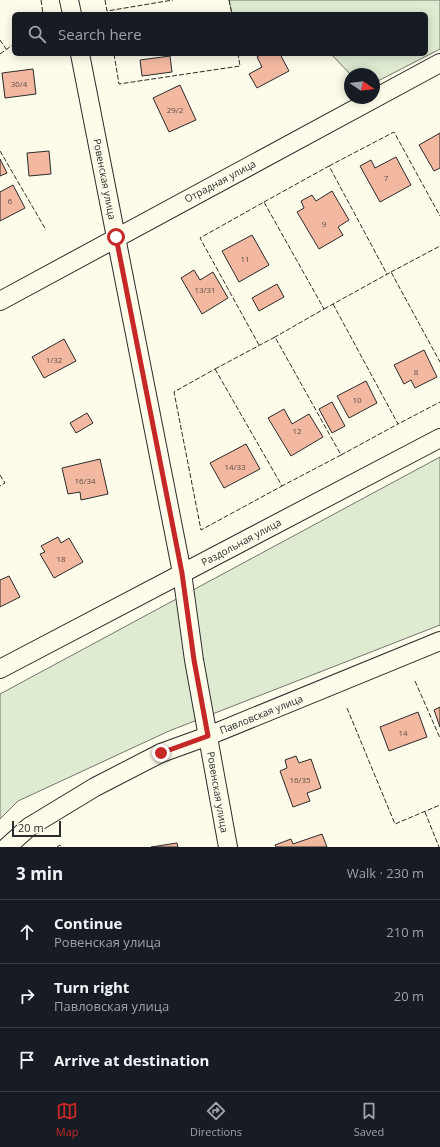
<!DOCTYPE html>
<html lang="en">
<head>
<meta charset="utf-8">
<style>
	:root { --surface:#171b24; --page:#242831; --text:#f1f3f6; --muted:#9ea1a6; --line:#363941; --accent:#c62828 }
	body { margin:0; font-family:"Open Sans",sans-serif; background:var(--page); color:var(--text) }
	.compass { position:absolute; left:344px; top:68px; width:36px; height:36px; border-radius:50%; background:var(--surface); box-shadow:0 2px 10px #0003; rotate:103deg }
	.scale { position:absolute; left:12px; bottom:10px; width:49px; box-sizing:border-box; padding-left:4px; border:2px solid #2b2b2b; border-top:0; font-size:11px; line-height:14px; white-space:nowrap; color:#2b2b2b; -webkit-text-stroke:3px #fdfbea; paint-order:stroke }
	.stop { position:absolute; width:12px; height:12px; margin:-9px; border:3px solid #c62828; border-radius:50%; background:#fff }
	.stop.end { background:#c62828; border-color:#fff; box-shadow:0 1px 4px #0008 }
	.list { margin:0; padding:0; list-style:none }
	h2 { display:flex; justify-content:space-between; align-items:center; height:52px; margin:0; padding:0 16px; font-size:17px }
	h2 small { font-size:13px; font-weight:400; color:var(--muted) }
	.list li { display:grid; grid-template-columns:26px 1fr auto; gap:12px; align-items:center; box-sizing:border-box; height:64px; padding:0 16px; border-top:1px solid var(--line) }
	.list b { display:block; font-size:15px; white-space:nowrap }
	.list p { margin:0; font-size:13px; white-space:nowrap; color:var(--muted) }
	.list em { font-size:13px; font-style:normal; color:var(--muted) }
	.icon { flex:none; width:22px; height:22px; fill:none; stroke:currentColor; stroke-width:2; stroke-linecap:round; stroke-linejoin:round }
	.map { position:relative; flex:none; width:440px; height:847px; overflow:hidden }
	.search { position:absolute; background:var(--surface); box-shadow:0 2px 10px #0003; left:12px; right:12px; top:12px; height:44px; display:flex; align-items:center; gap:10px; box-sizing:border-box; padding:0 14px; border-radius:6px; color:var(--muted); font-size:15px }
	.sheet { height:244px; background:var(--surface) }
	nav { display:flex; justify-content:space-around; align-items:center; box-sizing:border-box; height:56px; border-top:1px solid var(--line); background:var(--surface); font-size:11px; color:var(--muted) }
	nav a { display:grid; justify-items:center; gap:2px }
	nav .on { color:var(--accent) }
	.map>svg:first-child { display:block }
	.green { fill:#deebd1; stroke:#74746e }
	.building { fill:#f2b8a0; stroke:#2b2b2b }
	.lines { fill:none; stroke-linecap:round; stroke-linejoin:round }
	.minor-casing { stroke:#2b2b2b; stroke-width:20 }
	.minor { stroke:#fdfbea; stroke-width:18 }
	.fence { stroke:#2b2b2b; stroke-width:1; stroke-dasharray:5 2; stroke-linecap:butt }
	.route { stroke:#c62828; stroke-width:5 }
	.labels { text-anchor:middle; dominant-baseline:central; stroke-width:3; stroke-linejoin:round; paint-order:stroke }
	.number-label { font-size:8px; fill:#5d4e48 }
	.street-label { font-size:10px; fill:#2b2b2b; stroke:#fdfbea }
</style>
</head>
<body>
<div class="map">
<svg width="440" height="847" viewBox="0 0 440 847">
	<rect width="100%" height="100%" fill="#fdfbea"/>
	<path class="green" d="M229 0H440V49L374 83V74H350L331 54H426V14H232Z
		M440 457V625L169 731 18 801 0 819V694Z"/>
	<path class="building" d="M262 54H280L289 71 257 88 249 74 262 67 257 57Z
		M170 56 172 72 142 76 140 60Z
		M33 69 36 94 5 98 2 73Z
		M180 85 196 120 169 132 153 98Z
		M440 133V168L434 171 419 145Z
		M49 151 51 174 29 176 27 153Z
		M396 157 411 185 380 202 360 166 371 160 375 168Z
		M0 159 7 173 0 176Z
		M13 185 25 208 0 221V192Z
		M332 191 349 220 338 227 343 235 319 249 297 212 304 208 301 201 312 195 316 201Z
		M252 235 269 265 239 282 222 251Z
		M194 270 200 280 213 272 228 298 202 314 181 278Z
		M277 284 284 297 259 311 252 298Z
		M64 339 76 361 44 378 32 357Z
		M424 350 437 377 415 388 411 380 404 384 394 365Z
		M366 381 377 403 349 418 337 396Z
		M332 402 345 426 332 433 319 409Z
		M284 409 292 424 309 414 323 437 291 456 268 418Z
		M87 413 93 423 76 433 70 423Z
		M246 444 260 469 224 488 210 463Z
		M100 459 108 494 81 500 80 492 68 494 62 468Z
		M58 537 61 543 69 538 83 562 54 578 40 554 45 552 41 546Z
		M9 576 20 597 0 607V580Z
		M440 707V727L434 710Z
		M418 712 427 737 389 751 380 727Z
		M296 756 299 763 311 759 321 788 307 793 310 801 293 807 280 771 287 768 285 760Z
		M322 834 327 847H276L275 845 291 839 293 844Z
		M177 843 178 847H151Z"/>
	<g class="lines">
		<defs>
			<path id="minor" d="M69 0 72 14
				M80 54 182 573 194 660 228 847
				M0 301 440 63
				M0 669 440 438
				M7 847 29 827 95 787 161 753 208 736 440 641"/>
		</defs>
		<use href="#minor" class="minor-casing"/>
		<use href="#minor" class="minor"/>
		<path class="fence" d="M41 0 43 14
			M105 0 107 11 173 0
			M229 0 232 14
			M0 40 6 49
			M0 54 14 44
			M114 54 119 84 240 66 238 54
			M0 151 46 230
			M329 166 394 132 440 216
			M264 202 329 166 387 274
			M391 272 440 246
			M333 304 398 424 440 402
			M324 309 391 272 440 362
			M259 345 200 238 264 202 324 309 275 337
			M215 369 282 486 201 530 174 392Z
			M215 369 275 337 341 455 282 486
			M341 455 398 424
			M0 475 5 483 0 486
			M415 681 440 738
			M347 708 395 824 440 805
			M425 812 439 847
			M57 847 60 845 61 847"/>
	</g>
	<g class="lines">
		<path class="route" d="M116 237 182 573 194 660 208 736 161 753"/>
	</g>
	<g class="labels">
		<g class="number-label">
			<text x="19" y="83">30/4</text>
			<text x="175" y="109">29/2</text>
			<text x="386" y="177">7</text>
			<text x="10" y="200">6</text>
			<text x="324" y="223">9</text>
			<text x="245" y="258">11</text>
			<text x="205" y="289">13/31</text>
			<text x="54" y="359">1/32</text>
			<text x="416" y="371">8</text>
			<text x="357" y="399">10</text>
			<text x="297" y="430">12</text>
			<text x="235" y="466">14/33</text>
			<text x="85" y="480">16/34</text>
			<text x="61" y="558">18</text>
			<text x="403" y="732">14</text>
			<text x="300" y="779">16/35</text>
		</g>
		<g class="street-label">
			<text transform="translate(105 179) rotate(79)">Ровенская улица</text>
			<text transform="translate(220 181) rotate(-28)">Отрадная улица</text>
			<text transform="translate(241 542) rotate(-28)">Раздольная улица</text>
			<text transform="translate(261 714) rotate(-22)">Павловская улица</text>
			<text transform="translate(218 792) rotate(80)">Ровенская улица</text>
		</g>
	</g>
</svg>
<svg class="compass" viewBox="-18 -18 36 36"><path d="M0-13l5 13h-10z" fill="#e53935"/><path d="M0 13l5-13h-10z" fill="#9ea1a6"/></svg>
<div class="scale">20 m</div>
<div class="stop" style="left:116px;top:237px"></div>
<div class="stop end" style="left:161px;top:753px"></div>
<div class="search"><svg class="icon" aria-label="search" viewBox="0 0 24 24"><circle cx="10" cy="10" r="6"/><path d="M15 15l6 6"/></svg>Search here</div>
</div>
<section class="sheet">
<h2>3 min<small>Walk · 230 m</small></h2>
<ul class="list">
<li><svg class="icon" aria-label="ahead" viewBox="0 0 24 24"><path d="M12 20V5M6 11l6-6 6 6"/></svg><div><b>Continue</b><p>Ровенская улица</p></div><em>210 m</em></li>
<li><svg class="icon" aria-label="right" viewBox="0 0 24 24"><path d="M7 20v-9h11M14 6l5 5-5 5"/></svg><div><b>Turn right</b><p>Павловская улица</p></div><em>20 m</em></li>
<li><svg class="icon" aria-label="arrive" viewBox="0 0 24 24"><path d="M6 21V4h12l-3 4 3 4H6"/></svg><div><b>Arrive at destination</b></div></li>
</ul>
</section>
<nav>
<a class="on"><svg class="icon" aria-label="map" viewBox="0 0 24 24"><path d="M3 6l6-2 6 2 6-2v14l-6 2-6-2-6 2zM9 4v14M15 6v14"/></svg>Map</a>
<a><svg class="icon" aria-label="directions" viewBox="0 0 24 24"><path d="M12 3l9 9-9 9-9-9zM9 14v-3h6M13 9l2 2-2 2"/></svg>Directions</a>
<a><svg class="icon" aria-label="saved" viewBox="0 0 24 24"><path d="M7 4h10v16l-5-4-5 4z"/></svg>Saved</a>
</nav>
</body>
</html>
